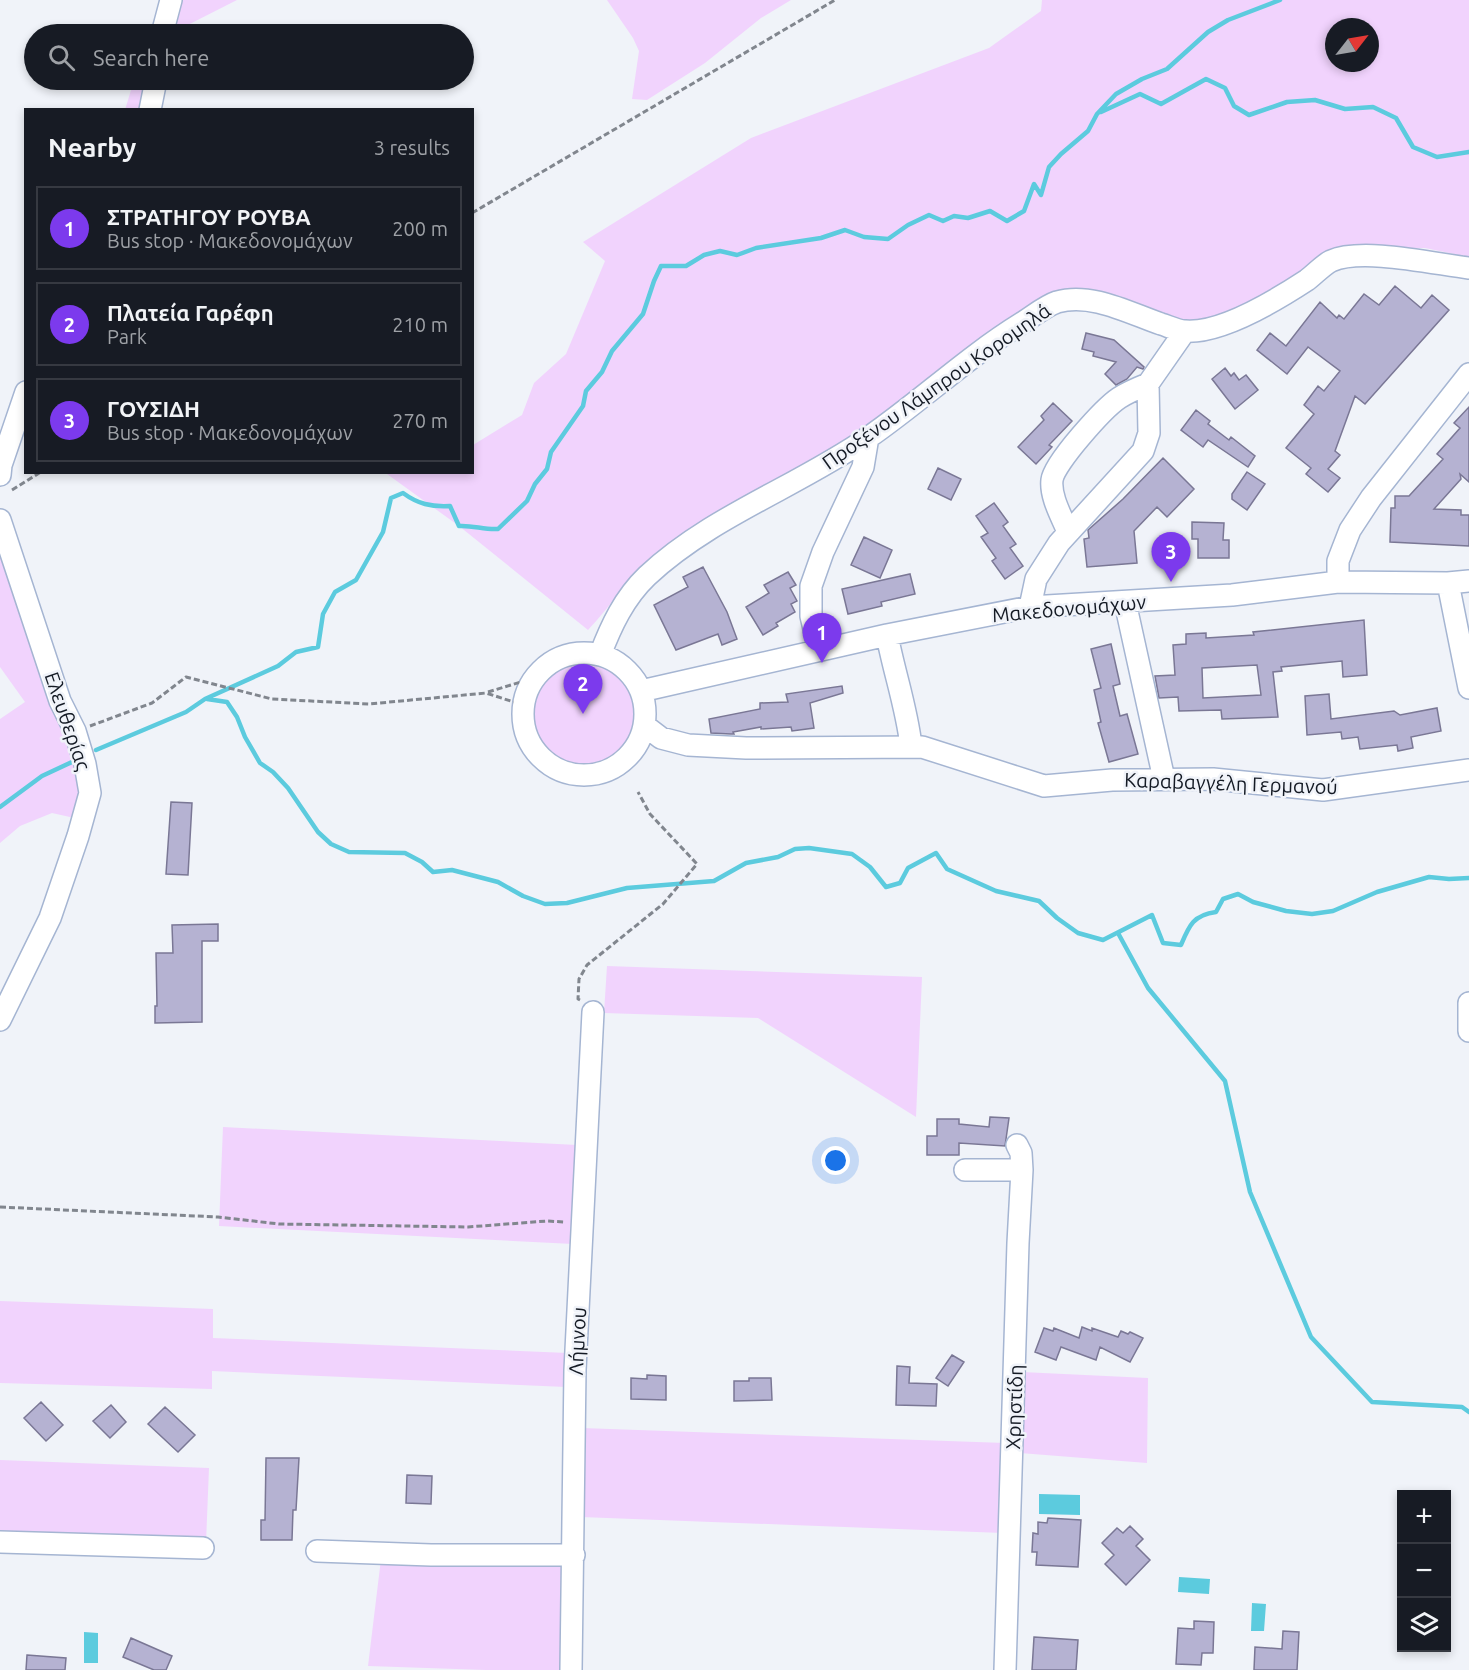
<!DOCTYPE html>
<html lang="en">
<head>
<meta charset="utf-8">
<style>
	:root { --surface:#171b24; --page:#20242c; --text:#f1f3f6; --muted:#9ea1a6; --line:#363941; --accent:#7c3aed }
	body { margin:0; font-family:Ubuntu,sans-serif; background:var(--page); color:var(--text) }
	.controls { position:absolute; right:18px; bottom:18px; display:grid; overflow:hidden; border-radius:0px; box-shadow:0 3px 9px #0003 }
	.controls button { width:54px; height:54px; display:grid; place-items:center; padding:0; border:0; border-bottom:2px solid var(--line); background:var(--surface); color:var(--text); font:30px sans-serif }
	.compass { position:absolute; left:1325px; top:18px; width:54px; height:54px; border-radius:50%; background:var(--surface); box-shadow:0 3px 9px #0003; rotate:59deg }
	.you { position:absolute; left:836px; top:1161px; width:21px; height:21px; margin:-15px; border:4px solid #fff; border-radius:50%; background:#1a73e8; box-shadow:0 0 0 9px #1a73e833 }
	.badge { display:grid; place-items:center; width:39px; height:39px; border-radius:50%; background:var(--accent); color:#fff; font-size:20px; font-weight:700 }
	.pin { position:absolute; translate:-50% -50px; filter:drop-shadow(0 2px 3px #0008) }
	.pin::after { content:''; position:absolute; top:32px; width:21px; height:18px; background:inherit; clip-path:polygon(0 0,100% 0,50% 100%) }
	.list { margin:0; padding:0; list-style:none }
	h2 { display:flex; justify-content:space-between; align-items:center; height:78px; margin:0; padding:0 24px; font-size:26px }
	h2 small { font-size:20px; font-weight:400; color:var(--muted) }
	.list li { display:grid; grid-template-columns:39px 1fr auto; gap:18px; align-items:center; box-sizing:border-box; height:84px; margin:0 12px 12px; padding:0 12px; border:2px solid var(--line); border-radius:0px }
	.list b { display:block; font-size:22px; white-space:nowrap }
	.list p { margin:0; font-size:20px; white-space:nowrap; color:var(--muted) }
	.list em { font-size:20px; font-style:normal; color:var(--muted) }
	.icon { flex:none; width:33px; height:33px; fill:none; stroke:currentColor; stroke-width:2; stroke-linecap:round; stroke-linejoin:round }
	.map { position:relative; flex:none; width:1469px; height:1670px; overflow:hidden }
	.search { position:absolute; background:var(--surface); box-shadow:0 3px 9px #0003; left:24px; top:24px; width:450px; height:66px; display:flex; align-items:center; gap:15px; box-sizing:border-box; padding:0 21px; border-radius:33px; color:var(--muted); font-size:22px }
	.panel { position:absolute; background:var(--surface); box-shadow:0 3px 9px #0003; left:24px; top:108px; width:450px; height:366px; border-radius:0px }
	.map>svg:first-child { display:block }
	.green { fill:#f1d3fd; fill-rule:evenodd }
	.water { fill:#5ccbde }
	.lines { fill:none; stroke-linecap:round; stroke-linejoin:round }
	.stream { stroke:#5ccbde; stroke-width:4.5 }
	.building { fill:#b5b2d2; stroke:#7a7795; stroke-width:1.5; fill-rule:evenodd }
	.minor-casing { stroke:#a5b5d2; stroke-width:24 }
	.path { stroke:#81868e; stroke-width:3; stroke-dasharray:6 3; stroke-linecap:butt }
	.minor { stroke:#fff; stroke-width:21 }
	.labels { text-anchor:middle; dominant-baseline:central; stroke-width:5; stroke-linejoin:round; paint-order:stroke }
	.street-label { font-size:20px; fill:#141a24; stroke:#f0f3f9 }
</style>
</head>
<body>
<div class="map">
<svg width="1469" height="1670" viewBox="0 0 1469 1670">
	<rect width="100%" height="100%" fill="#f0f3f9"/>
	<path class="green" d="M177 0H237L170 34Z
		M607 0H791L761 18 705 63 647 100 632 99 639 51 633 38Z
		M1042 0H1469V257L1425 248H1371L1290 291 1203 321 1177 320 1067 294C979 353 892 412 801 467 755 496 703 516 660 550 632 572 613 604 588 630L459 526 387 474 472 472 473 445 522 415 534 383 566 354 605 261 583 242 751 138 989 48 1041 11ZM1334 27H1370V63H1334Z
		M134 80H149L143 109 125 110Z
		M0 544 43 679 68 741 81 768 79 819 52 813 20 826 0 843V719L25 702 0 667Z
		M529 714a54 54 0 1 1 108 0a54 54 0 1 1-108 0Z
		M607 966 922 977 916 1117 758 1018 604 1013Z
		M223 1127 577 1145 573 1244 219 1226Z
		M0 1301 213 1309V1338L568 1353 566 1387 212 1371V1389L0 1383Z
		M1022 1372 1148 1378 1147 1463 1020 1453Z
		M582 1428 1005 1443 1003 1533 581 1517Z
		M0 1460 209 1468 206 1543 0 1537Z
		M381 1559 565 1565 563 1670H486L368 1666Z"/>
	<path class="water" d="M1039 1494 1080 1495V1515L1039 1514Z
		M1179 1577 1210 1579 1209 1594 1178 1592Z
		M1252 1603 1266 1604 1264 1631H1251Z
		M84 1632 98 1633V1663H84Z"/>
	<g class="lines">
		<path class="stream" d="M1101 112 1140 94 1161 104 1206 79 1225 88 1234 106 1249 115 1287 102 1315 100 1345 109 1373 107 1396 118 1413 147 1437 157 1469 152
			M207 699 227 702 237 717 245 737 260 763 273 772 288 788 318 832 331 844 349 852 405 853 422 862 433 872 452 870 498 882 523 896 545 904 567 903 627 888 714 881 746 863 778 857 795 849 809 848 852 854 870 867 886 887 900 883 908 868 936 853 947 869 996 891 1039 901 1057 918 1078 933 1103 940 1152 915 1163 943 1181 945C1189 926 1193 915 1216 912L1223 899 1238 894 1253 902 1286 911 1312 914 1333 911 1377 892 1429 877 1449 879 1469 878
			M96 750 186 712 205 699 278 666 296 652 318 647 323 614 335 592 356 580 383 532 391 498 403 493C418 504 431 507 450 506L459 526C473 525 484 530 498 529L527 501 535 484 547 469 551 452 583 406 586 391 602 372 612 351 643 314 654 281 661 266H686L704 255 720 251 737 255 756 248 821 238 845 230 864 237 888 239 908 225 929 215 943 221 954 216 968 218 990 211 1007 221 1024 211 1034 184 1041 195 1049 167 1061 154 1088 131 1097 114 1116 94 1142 79 1167 69 1208 32 1228 20 1280 0
			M0 807 42 776 72 762
			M1118 933 1148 988 1225 1081 1250 1192 1311 1337 1372 1402 1462 1407 1469 1412"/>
	</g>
	<path class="building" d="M1395 286 1421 308 1432 295 1449 310 1365 404 1355 396 1335 451 1340 455 1328 469 1340 478 1328 492 1306 474 1311 468 1286 448 1314 414 1304 405 1318 386 1324 391 1340 371 1308 347 1287 374 1257 350 1270 333 1286 346 1320 302 1337 318 1339 315 1344 319 1364 294 1379 305Z
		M1086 333 1114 340 1144 367 1143 369 1137 367 1127 379 1116 385 1105 374 1116 362 1093 356 1094 352 1082 349Z
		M1225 368 1231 376 1234 373 1239 380 1246 375 1258 390 1235 409 1212 379Z
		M1053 403 1072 421 1049 445 1052 447 1036 464 1018 447 1044 420 1041 416Z
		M1469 407V482L1460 474 1461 479 1434 509 1461 510V515H1469V546L1390 542 1391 508H1395V496H1409L1443 459 1437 454 1460 428 1454 423Z
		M1196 410 1210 421 1208 424 1229 440 1231 437 1255 456 1248 467 1208 440 1203 447 1181 430Z
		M1163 458 1194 489 1167 517 1157 507 1134 531 1137 563 1087 567 1084 539 1089 538 1088 530 1123 499Z
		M938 468 961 479 951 500 928 489Z
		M1247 472 1265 484 1247 510 1232 499V494Z
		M994 503 1008 522 1003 526 1016 544 1010 548 1023 566 1005 579 992 561 996 558 981 537 988 533 976 516Z
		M1192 522 1224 523 1223 540H1229V558H1198V539H1192Z
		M864 537 892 550 880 578 851 565Z
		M703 567 727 612 737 639 722 645 718 634 676 650 654 605 688 587 683 577Z
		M788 572 796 585 790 588 797 601 791 604 795 612 776 623 778 626 763 635 746 607 769 593 764 585Z
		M910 574 915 594 881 602 882 606 848 614 842 589Z
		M1364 620 1367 675 1343 677 1342 661 1281 667 1282 671 1273 672 1278 717 1222 719 1221 710 1179 711 1178 697 1159 698 1155 676 1175 675 1173 645 1186 644V634L1206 633V638L1254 635 1253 632ZM1257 665 1261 695 1203 698 1202 668Z
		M1111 644 1120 684 1113 686 1120 716 1127 714 1138 754 1109 762 1098 723 1101 722 1094 690 1101 688 1091 649Z
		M842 686 843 693 810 703 814 728 792 731 791 727 761 729V727L733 732 734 734H731L711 733 709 719 760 709V703L788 702 786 694Z
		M1329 694 1331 719 1394 711 1400 715 1437 708 1441 731 1411 737 1413 748 1398 751 1397 745 1360 749 1358 737 1342 739 1341 732 1307 735 1305 696Z
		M171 802 192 803 188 875 166 874Z
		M218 924V941H202V1022L155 1023V1006H157L156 953H173L172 925Z
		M990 1117 1009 1118 1005 1146 959 1143V1155H927V1136H937V1119H959V1124L989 1127Z
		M1082 1327 1092 1331V1328L1118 1337 1121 1331 1128 1334 1130 1332 1143 1338 1130 1362 1100 1347 1096 1360 1061 1347 1056 1360 1035 1352 1044 1328 1053 1331 1054 1328 1079 1338Z
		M952 1355 964 1362 948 1386 936 1378Z
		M897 1366 910 1367 909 1383 937 1384 936 1406 896 1405Z
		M647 1375 666 1376V1400L631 1399V1378L647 1379Z
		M749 1378H771L772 1400 734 1401V1381H749Z
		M41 1402 63 1425 46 1441 24 1418Z
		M111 1405 126 1422 110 1438 93 1421Z
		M165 1407 195 1435 178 1452 148 1424Z
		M266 1458H299L296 1510H293L292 1540H261V1520H265Z
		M407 1475 432 1476 431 1504 406 1503Z
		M1048 1518 1081 1520 1078 1567 1036 1565 1037 1552H1032L1033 1533 1038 1534V1522L1047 1523Z
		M1130 1526 1143 1539 1136 1546 1150 1560 1126 1585 1105 1564 1114 1555 1102 1543 1117 1528 1123 1533Z
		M1194 1621 1214 1622 1213 1653H1202L1201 1665 1176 1664 1178 1628 1194 1629Z
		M1283 1631 1299 1632 1297 1670H1254L1255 1647 1282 1649Z
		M1034 1637 1078 1640 1076 1670H1032Z
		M131 1638 172 1656 166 1670H154L123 1657Z
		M27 1655 66 1658 65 1670H26Z"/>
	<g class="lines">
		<defs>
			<path id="minor" d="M162 34 171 0
				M150 110 156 80
				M0 475 1 465 26 392
				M0 520 60 701 75 731 85 764 90 793 78 836 50 918 0 1020
				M1068 532C1062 517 1050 497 1052 480 1054 463 1104 408 1119 398 1128 392 1138 388 1148 384
				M1338 582V561L1350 530 1371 498 1469 374
				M1448 583 1469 688
				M1125 602 1164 779
				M1030 607 1036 579 1059 543 1143 451 1149 433 1148 384 1185 331
				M887 635C894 672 907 709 911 746
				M819 650 811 616V586L823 552 863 467 868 437
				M523 714a61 61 0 1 1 122 0a61 61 0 1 1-122 0Z
				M600 655C611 626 624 598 647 576 711 516 797 487 869 437 921 401 967 357 1022 323 1032 317 1045 306 1057 302 1091 292 1129 313 1161 324 1168 326 1178 331 1185 331 1221 334 1278 299 1307 280 1315 274 1323 265 1331 261 1362 247 1435 264 1469 268
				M641 691 887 635 1030 607 1232 595 1338 582 1448 583 1469 581
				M644 725 661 738 688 745 746 748 922 747 1044 786 1112 780 1213 779 1323 790 1469 770
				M1469 1003V1031
				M965 1170H1022
				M0 1542 203 1548
				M317 1551 431 1555H574
				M571 1670 575 1370 593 1012
				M1005 1670 1018 1243 1022 1170 1021 1153 1017 1145"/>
		</defs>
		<use href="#minor" class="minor-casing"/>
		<path class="path" d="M472 213 835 0
			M12 490 41 472
			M488 692 534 678
			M90 726 152 703 186 677 272 699 369 704 486 693 523 705
			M580 1000 578 999 579 979 587 965 663 904 697 864 650 814 638 792
			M0 1207 218 1217 279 1224 468 1227 547 1221 564 1222"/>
		<use href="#minor" class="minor"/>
	</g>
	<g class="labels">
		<g class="street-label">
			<text transform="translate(936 386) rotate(-35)">Προξένου Λάμπρου Κορομηλά</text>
			<text transform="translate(1069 608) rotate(-5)">Μακεδονομάχων</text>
			<text transform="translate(68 721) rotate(71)">Ελευθερίας</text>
			<text transform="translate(1231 783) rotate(2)">Καραβαγγέλη Γερμανού</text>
			<text transform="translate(577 1341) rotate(-87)">Λήμνου</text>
			<text transform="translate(1014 1407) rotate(-88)">Χρηστίδη</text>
		</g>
	</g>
</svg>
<div class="controls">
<button>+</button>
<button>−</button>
<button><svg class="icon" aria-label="layers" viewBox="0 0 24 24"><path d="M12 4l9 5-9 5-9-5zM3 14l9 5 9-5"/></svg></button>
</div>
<svg class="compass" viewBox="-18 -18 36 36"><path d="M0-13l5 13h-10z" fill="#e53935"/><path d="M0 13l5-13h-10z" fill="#9ea1a6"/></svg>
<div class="you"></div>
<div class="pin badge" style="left:822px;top:663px">1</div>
<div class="pin badge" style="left:583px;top:714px">2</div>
<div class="pin badge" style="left:1171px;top:582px">3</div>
<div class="search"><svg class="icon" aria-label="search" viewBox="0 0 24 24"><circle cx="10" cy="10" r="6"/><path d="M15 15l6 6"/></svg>Search here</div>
<section class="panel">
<h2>Nearby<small>3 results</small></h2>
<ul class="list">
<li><span class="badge">1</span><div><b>ΣΤΡΑΤΗΓΟΥ ΡΟΥΒΑ</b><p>Bus stop · Μακεδονομάχων</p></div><em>200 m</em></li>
<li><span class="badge">2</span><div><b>Πλατεία Γαρέφη</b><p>Park</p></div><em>210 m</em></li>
<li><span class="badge">3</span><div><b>ΓΟΥΣΙΔΗ</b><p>Bus stop · Μακεδονομάχων</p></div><em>270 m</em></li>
</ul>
</section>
</div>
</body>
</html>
